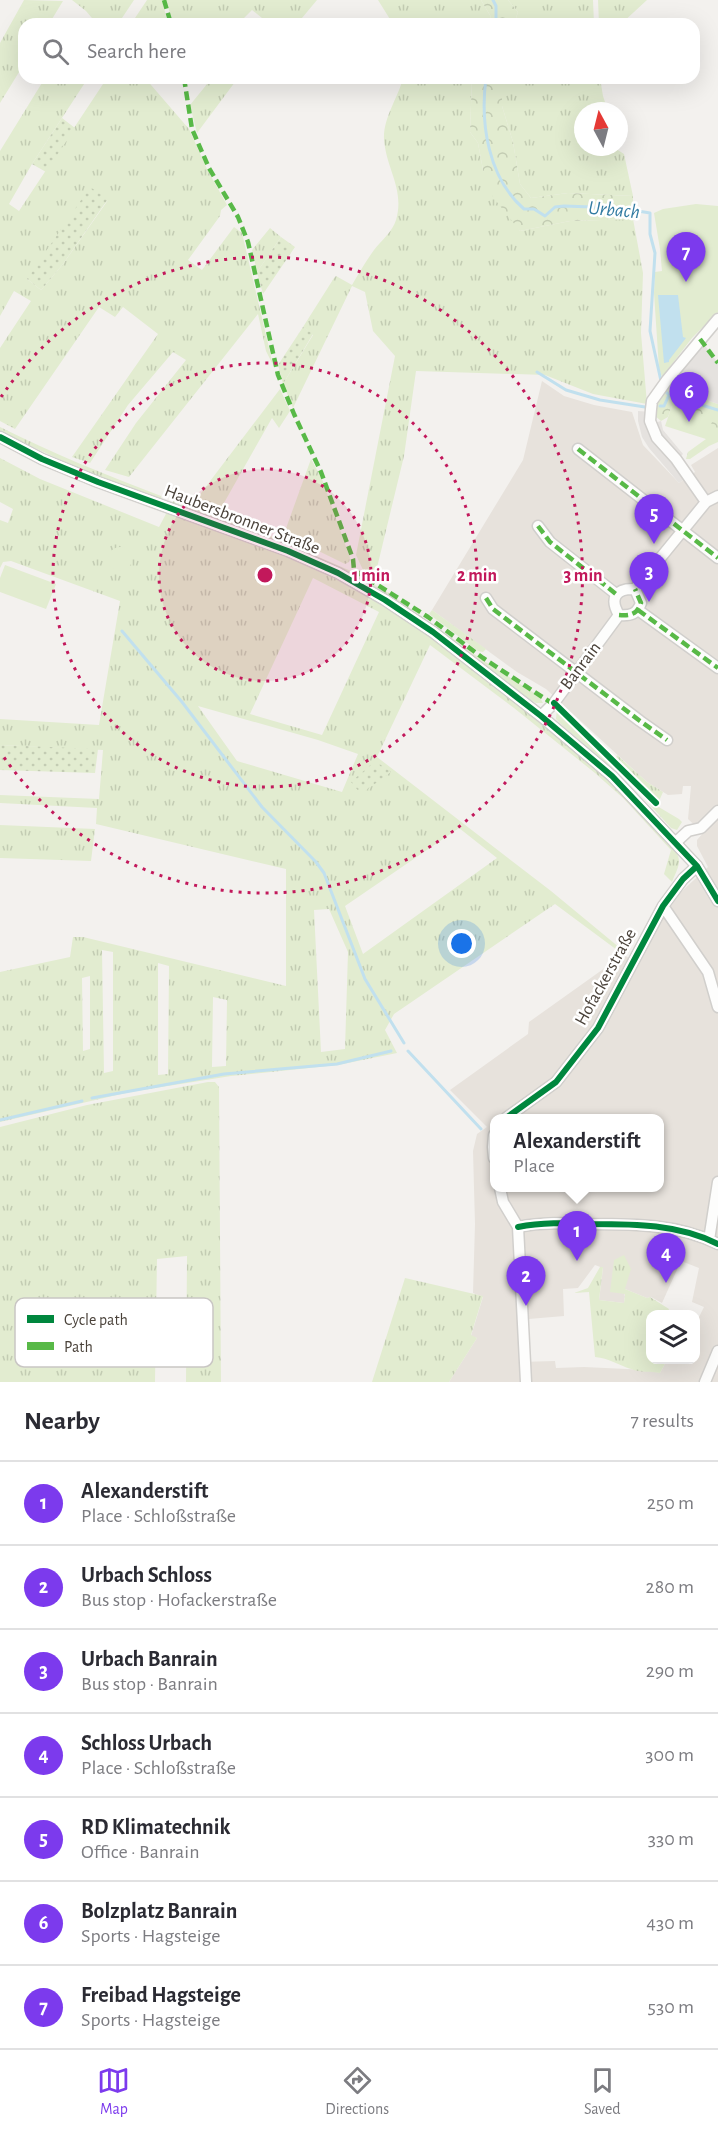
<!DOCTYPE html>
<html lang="en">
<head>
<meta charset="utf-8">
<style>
	:root { --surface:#fff; --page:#f2f2f3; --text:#2b2b33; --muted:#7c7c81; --line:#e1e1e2; --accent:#7c3aed }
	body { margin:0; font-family:"Alegreya Sans",sans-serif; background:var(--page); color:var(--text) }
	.controls { position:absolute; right:18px; bottom:18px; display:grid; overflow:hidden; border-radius:12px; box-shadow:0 6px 24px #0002 }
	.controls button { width:54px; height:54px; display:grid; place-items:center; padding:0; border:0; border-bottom:2px solid var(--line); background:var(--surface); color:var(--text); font:30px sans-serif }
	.compass { position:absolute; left:574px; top:102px; width:54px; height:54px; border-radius:50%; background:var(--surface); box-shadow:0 6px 24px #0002; rotate:353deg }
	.you { position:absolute; left:462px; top:944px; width:21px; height:21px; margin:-15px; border:4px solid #fff; border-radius:50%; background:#1a73e8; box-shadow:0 0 0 9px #1a73e833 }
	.badge { display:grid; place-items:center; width:39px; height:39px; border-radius:50%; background:var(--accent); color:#fff; font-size:20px; font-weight:700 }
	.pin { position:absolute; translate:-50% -50px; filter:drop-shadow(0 2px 3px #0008) }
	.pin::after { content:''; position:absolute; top:32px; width:21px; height:18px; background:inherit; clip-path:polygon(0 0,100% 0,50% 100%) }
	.popup { position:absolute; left:490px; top:1114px; width:174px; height:78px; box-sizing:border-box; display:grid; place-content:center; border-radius:12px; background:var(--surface); filter:drop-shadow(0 2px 4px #0005); font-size:20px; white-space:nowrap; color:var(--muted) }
	.popup b { font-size:22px; color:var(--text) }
	.popup::after { content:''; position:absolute; left:50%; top:100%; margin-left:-12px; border:12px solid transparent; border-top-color:var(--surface) }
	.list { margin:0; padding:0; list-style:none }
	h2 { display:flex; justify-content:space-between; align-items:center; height:78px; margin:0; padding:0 24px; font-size:26px }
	h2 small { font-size:20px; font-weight:400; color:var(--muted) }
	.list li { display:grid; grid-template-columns:39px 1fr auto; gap:18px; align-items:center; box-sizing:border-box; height:84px; padding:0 24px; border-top:2px solid var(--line) }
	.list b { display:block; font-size:22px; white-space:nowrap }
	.list p { margin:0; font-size:20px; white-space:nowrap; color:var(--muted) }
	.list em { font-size:20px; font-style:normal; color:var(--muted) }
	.icon { flex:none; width:33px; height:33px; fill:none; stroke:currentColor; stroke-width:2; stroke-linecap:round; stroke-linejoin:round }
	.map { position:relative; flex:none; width:718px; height:1382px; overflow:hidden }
	.search { position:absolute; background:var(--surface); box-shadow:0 6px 24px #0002; left:18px; right:18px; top:18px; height:66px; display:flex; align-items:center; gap:15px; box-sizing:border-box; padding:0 21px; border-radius:18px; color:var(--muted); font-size:22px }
	.sheet { height:666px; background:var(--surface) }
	nav { display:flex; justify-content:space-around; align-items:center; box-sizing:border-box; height:84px; border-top:2px solid var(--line); background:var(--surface); font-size:16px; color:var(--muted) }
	nav a { display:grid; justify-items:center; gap:3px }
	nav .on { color:var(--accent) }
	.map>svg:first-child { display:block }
	.residential { fill:#e7e2dc; fill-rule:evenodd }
	.grass { fill:url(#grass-tufts); fill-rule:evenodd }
	.forest { fill:url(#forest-crowns) }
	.garden { fill:url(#garden-dots) }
	.pitch { fill:#e2ecd0 }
	.parking { fill:#e5e2df }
	.water { fill:#c1e0ee }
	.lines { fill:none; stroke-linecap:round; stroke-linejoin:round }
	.stream { stroke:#c1e0ee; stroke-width:3 }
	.minor-casing { stroke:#d1cfcc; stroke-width:13 }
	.minor { stroke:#fdfdfc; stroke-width:10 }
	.quiet { stroke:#58b947; stroke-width:4.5; stroke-dasharray:9 4.5; stroke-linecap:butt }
	.cycleway-casing { stroke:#fff; stroke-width:10 }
	.cycleway { stroke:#00873e; stroke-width:6 }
	.ring { fill:none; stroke:#c2185b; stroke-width:3; stroke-dasharray:3 6 }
	.labels { text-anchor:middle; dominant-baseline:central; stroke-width:5; stroke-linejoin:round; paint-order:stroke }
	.street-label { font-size:18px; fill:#4a423a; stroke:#fff }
	.water-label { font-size:20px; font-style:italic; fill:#327ba2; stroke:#fff }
	.key { fill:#fff; stroke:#c9c6c4; stroke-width:1.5 }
	.key-label { font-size:16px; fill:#4a423a }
	.centre { fill:#c2185b; stroke:#fff; stroke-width:3 }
	.ring-label { font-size:18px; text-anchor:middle; font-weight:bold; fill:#c2185b; stroke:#fff; stroke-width:5; stroke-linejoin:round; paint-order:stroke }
</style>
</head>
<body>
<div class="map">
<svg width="718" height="1382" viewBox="0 0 718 1382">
	<defs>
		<pattern id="grass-tufts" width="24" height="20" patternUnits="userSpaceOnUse" patternTransform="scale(1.5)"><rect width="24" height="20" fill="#e2ecd0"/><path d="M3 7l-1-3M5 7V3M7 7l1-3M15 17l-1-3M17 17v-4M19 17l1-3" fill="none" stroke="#c3ccb3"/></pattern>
		<pattern id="forest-crowns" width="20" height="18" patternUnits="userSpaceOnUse" patternTransform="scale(1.5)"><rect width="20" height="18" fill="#e2ecd0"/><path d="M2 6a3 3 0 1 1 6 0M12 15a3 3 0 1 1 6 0" fill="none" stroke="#c3ccb3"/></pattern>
		<pattern id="garden-dots" width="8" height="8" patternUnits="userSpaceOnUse" patternTransform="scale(1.5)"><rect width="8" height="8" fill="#e2ecd0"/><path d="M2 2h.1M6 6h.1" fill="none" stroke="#c3ccb3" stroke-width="1.8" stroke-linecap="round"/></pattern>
	</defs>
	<rect width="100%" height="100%" fill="#f3f1ee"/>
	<path class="residential" d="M542 381 564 396 594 405 632 412 643 445 679 483 695 472 691 465 718 448V1382H449L477 1338 471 1336 483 1297 473 1293 475 1224 473 1151 477 1134 487 1127 450 1090 528 1034 529 1022 623 955 638 962 669 903 708 867 697 846V840L703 833 688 819 691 786H683L682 794 668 795 647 782 546 689 517 672 432 610 523 460ZM494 1118H660V1188H494ZM681 1261 699 1268 692 1302 704 1307 696 1323V1360H667L660 1373 648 1370 584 1367 556 1368 555 1361 520 1362 517 1320 564 1316 563 1289 578 1288 595 1265 603 1268 599 1300 624 1303 625 1289 647 1298 651 1297 662 1303Z"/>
	<path class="grass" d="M24 0 63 1 49 24H24V64L0 103V43Z
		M72 0H134L118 24H97L86 11Z
		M147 0H162L168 24H131Z
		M166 0H317L297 24H292L283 18 278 24H258L262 18 252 10 238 24H173Z
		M378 0H481L491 17 488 24H393Z
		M508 0H593L594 24H514L518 12Z
		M598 0H647L621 24H599Z
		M45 78H88L32 164 9 204 19 211 107 78H145L189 129 207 169 227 205 221 210 220 216 188 260 202 270 234 227 242 233 273 365 266 351 258 314 129 477 105 470 136 423 186 360 173 352 128 405 90 463 72 457 158 334 123 307 115 317 99 307 15 429 0 421V348L31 301 14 291 0 316V151ZM108 200 63 264 41 290 27 279Z
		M212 78H238L197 133 190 105Z
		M403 78H472L470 132 478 143 483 170 520 231 570 221 633 219 643 273 641 333 647 404 593 394 545 375 416 371 404 456 375 576 363 570 356 555 395 356 373 331 365 292 352 286 293 408 283 384 313 335 303 327 334 278 336 276 352 285C359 273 366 261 374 250 381 241 393 231 396 220 405 189 386 169 384 139 383 118 398 98 403 78Z
		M502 78H600L603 96 608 111H583V147H613L624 154 633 196 568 193 531 198 520 184 513 142 502 106Z
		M270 228 281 237 257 272 252 250Z
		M280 389 290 411 279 428 272 418 220 510 195 501Z
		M0 427C52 453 106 475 161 496L162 500C106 480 53 458 0 431Z
		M0 458 40 479 159 527 167 512 286 555 340 580 428 634 603 772 671 843C683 861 680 863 672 882L664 874 671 850 624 799 595 773 514 708 430 645 377 757 551 891 620 948 617 950 555 904 394 1014 385 1030 397 1053 338 1065 231 1076 130 1092 0 1122V972L70 957 73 937H83L286 986V869L96 824 97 808 0 803V795L99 799 103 750 0 745V719L99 725 120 601 11 561 3 562 0 568V520L8 523 13 509 0 502ZM313 578 379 612 322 735 250 714ZM198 706 318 740 358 754 342 792 237 761ZM459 828 497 858 363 954 345 906ZM329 909 348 952 345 1049 321 1052 314 910ZM102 950 113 952V1071L104 1073ZM158 963 169 966 168 1074 158 1075ZM90 976V1049L83 1051 82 978ZM213 997 227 1000 226 1066 212 1067Z
		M311 459 322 479 350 558 349 562 345 564 284 534Z
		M174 501 254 529 351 571 389 593 484 661 539 696 543 703H536L526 697 436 629 291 548 170 503Z
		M432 610 486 649 483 652 478 651 429 614Z
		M557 708 657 806 679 819 682 822 677 830 671 828 631 784 563 726 556 719Z
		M617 755 647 782 663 792 659 801 615 761Z
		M0 825 95 829 91 861 0 858Z
		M208 1082H215L219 1087 221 1382H186L187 1256 157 1259 155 1382H0V1127L87 1105Z
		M624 1255 631 1269 625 1289 647 1298 650 1297 669 1309 667 1314H650V1360H667L660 1373C651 1371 640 1373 631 1369 618 1365 609 1358 595 1357L589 1292 574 1293 588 1288 600 1267H603L599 1300 624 1303 625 1294 610 1292 614 1260Z
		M405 1278 483 1296 471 1335 477 1338 449 1382H372Z"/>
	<path class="forest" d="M481 0H508L518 12 514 24H488L491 17Z
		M472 78H502V106L513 142 520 184 531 198 568 193 633 196V219L570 221 520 231 493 197 483 170 478 143 470 132Z
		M669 383 676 390 718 404V442L709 446 690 459H686L688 452 706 439 672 406 668 417 661 421 654 415 655 405Z"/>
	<path class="garden" d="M62 118 75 128 46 172 32 164Z
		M90 187 108 199 63 264 41 290 27 279Z
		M281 237 295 247 263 294 257 272Z
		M303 327 313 334 283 384 278 365Z
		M0 745 98 749 95 773 0 770Z
		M375 761 391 772 361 794 351 782Z"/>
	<path class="pitch" d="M696 204 718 206V312L692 338 662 377 659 368 654 293 655 272 662 271 660 249 654 213 663 209Z
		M672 406 713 419 706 439 665 426Z
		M108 559a12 12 0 1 1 24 0a12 12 0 1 1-24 0Z
		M5 565 56 584 46 609 0 592V578Z"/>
	<path class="parking" d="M700 339 718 363V404L676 390 669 383Z
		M638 411 651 412V424L661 421 663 430 683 454 676 460 689 476 679 483 649 448 642 437 638 421Z"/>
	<path class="water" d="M658 295H678L683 337 686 338 669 360V362L664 363Z"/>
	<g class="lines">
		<path class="stream" d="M493 0 496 6V24
			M486 78C480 123 488 178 524 209H534L545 216 555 207 564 206 620 208 650 213V234L655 253 650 331 661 381
			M537 372 566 390 600 400 645 407
			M664 390 669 395 718 410
			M660 406H664L669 395
			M122 631 182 702 262 807 316 862 324 873 365 979 404 1043
			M408 1051 481 1129
			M92 1098 224 1074 337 1064 391 1051
			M0 1120 82 1101"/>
		<defs>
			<path id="minor" d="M0 437 42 459 98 482 288 551 338 573 385 600 433 632 541 716 612 776 697 866 718 901
				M578 449 718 558
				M706 502 676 459 657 438 650 421 651 409 652 401 667 380 718 319
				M538 526 550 542 616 594
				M635 589 706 502 718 496
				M486 598 493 609 640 721 667 740
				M638 610 718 668
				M619 615C631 616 637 614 641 603L635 589
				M619 615C609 598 616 588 635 589
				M541 716 554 703 619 615
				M675 843 688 831 701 828 718 811
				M663 906 708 972 718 1007
				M506 1118 556 1082 598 1028 663 906 683 879 697 866
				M494 1135 493 1147 494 1158
				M500 1188 503 1202 518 1227 526 1382
				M518 1227C542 1222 566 1223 591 1224 635 1224 678 1224 718 1244
				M709 1240 718 1182
				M705 1382 718 1351"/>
		</defs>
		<use href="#minor" class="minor-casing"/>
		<use href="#minor" class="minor"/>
		<path class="quiet" d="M164 0 171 24
			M184 78 192 129 209 168 238 217 248 242 278 375 294 414 321 472 353 559 354 570 428 617 483 658 556 706
			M700 339 718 363
			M578 449 718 558
			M538 526 550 542 616 594
			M486 598 493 609 640 721 667 740
			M638 610 718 668
			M619 615C631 616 637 614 641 603L635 589"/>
		<defs>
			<path id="cycleway" d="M0 437 42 459 98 482 288 551 338 573 385 600 433 632 541 716 612 776 697 866 718 901
				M554 703 656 803
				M506 1118 556 1082 598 1028 663 906 683 879 697 866
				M518 1227C542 1222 566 1223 591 1224 635 1224 678 1224 718 1244"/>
		</defs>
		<use href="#cycleway" class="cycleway-casing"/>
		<use href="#cycleway" class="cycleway"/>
	</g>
	<circle cx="265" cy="575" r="106" fill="#c2185b" fill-opacity=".12"/>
	<g class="ring">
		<circle cx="265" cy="575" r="106"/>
		<circle cx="265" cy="575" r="212"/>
		<path d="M1 397A318 318 0 1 1 1 753"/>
	</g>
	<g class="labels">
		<g class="street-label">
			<text transform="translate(242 520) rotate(21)">Haubersbronner Straße</text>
			<text transform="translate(581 666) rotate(-53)">Banrain</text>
			<text transform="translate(606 977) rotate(-61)">Hofackerstraße</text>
		</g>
		<g class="water-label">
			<text transform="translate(614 210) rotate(5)">Urbach</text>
		</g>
	</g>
	<rect x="15" y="1298" width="198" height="69" rx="9" class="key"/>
	<rect x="27" y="1315" width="27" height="8" fill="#00873e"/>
	<rect x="27" y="1342" width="27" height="8" fill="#58b947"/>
	<g class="key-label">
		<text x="64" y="1325">Cycle path</text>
		<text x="64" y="1352">Path</text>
	</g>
	<circle cx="265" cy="575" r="9" class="centre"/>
	<g class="ring-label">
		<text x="371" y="581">1 min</text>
		<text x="477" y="581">2 min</text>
		<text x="583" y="581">3 min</text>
	</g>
</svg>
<div class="controls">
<button><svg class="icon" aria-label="layers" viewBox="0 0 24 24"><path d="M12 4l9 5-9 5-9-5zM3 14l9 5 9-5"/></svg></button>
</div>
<svg class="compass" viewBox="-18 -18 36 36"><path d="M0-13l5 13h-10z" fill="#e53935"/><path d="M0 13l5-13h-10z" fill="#7c7c81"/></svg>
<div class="you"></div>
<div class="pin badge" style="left:577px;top:1261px">1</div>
<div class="popup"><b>Alexanderstift</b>Place</div>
<div class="pin badge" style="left:526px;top:1306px">2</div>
<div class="pin badge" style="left:649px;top:602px">3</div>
<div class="pin badge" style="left:666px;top:1283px">4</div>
<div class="pin badge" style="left:654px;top:544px">5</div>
<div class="pin badge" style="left:689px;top:422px">6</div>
<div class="pin badge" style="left:686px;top:282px">7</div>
<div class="search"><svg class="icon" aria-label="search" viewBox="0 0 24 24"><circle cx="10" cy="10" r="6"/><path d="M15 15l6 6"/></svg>Search here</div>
</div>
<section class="sheet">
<h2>Nearby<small>7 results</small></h2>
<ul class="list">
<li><span class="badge">1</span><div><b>Alexanderstift</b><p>Place · Schloßstraße</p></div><em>250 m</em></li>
<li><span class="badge">2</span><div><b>Urbach Schloss</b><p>Bus stop · Hofackerstraße</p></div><em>280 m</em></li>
<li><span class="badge">3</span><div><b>Urbach Banrain</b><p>Bus stop · Banrain</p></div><em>290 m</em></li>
<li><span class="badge">4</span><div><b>Schloss Urbach</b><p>Place · Schloßstraße</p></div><em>300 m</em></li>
<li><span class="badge">5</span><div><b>RD Klimatechnik</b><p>Office · Banrain</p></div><em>330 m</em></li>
<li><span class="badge">6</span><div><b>Bolzplatz Banrain</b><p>Sports · Hagsteige</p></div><em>430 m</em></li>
<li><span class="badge">7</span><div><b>Freibad Hagsteige</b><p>Sports · Hagsteige</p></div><em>530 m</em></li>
</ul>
</section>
<nav>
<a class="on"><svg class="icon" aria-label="map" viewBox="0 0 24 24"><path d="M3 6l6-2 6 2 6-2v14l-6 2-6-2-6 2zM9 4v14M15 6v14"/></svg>Map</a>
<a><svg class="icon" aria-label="directions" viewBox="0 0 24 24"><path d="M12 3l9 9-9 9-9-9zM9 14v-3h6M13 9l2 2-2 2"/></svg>Directions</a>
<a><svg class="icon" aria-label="saved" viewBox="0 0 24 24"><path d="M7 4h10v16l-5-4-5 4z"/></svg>Saved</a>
</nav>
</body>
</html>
